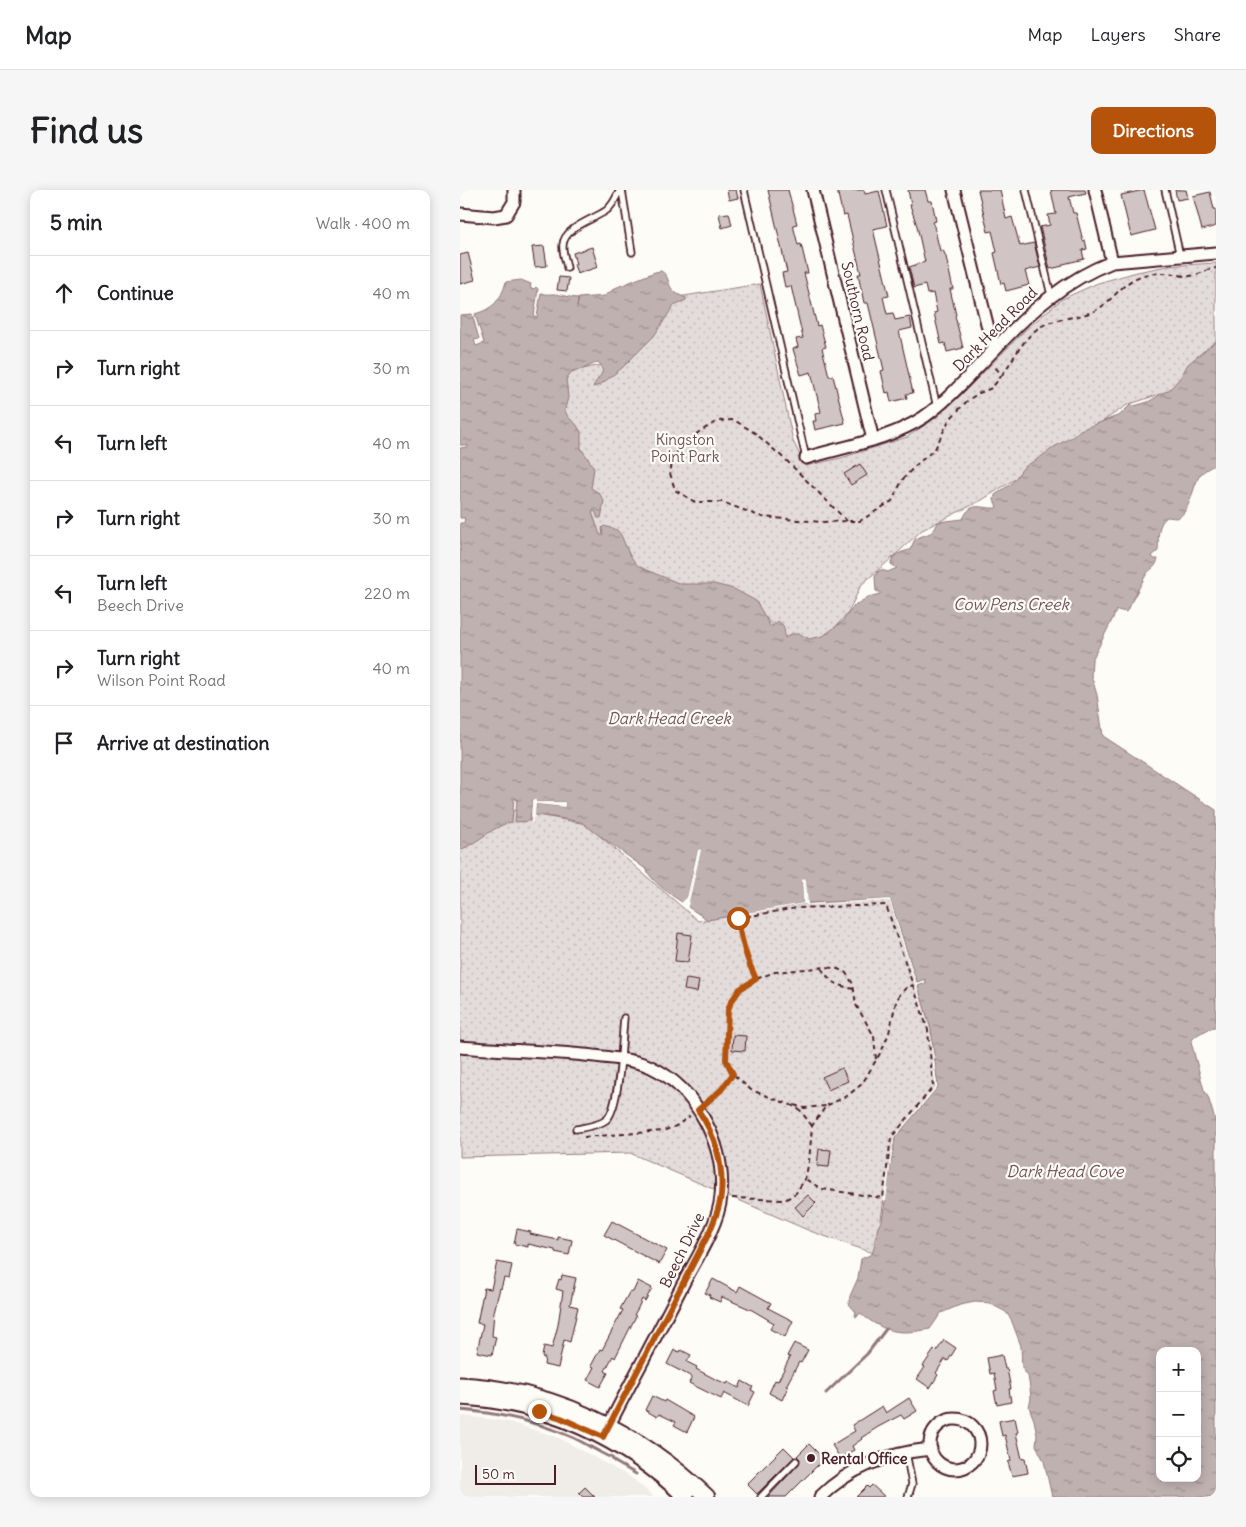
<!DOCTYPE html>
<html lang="en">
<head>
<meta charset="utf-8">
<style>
	:root { --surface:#fff; --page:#f6f6f6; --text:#202124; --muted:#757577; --line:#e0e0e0; --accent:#b45309 }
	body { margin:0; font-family:Delius,sans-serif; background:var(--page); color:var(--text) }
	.controls { position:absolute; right:15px; bottom:15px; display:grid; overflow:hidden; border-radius:10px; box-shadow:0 2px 12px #0003 }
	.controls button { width:45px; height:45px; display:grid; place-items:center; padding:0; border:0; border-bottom:1px solid var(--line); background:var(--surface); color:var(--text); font:25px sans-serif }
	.scale { position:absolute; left:15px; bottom:12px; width:81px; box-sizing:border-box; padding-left:5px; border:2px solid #4a1f2b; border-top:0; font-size:14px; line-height:18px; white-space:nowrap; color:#4a1f2b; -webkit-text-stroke:4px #fdfcf7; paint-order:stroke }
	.stop { position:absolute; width:15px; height:15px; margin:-11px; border:4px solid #b45309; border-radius:50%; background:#fff }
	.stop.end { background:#b45309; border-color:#fff; box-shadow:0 1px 5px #0008 }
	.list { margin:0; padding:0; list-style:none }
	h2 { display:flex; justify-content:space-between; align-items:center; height:65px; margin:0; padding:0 20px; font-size:21px }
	h2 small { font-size:16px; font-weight:400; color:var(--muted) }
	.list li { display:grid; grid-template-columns:32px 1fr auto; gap:15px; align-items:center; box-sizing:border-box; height:75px; padding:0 20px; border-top:1px solid var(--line) }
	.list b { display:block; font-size:19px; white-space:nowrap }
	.list p { margin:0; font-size:16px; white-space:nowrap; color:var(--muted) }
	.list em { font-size:16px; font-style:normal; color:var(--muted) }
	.icon { flex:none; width:28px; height:28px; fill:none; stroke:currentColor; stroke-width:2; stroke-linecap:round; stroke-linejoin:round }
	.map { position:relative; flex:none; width:756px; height:1307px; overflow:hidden; border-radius:10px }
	header { display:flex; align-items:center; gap:30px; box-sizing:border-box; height:70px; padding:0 25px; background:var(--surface); border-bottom:1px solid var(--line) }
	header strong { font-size:24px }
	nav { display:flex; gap:28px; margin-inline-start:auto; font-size:18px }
	.intro { display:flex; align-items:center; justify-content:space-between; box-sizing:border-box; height:120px; padding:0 30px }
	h1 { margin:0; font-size:35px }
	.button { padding:12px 22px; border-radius:10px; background:var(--accent); color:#fff; font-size:18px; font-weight:700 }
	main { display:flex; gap:30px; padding:0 30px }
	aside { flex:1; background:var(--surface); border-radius:10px; box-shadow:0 2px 12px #0003 }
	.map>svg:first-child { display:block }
	.built { fill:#f0ece8 }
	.grass { fill:url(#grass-dots); stroke:#967e82 }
	.water { fill:url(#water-ripples); stroke:#91777b; fill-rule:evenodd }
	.pier { fill:#fdfcf7 }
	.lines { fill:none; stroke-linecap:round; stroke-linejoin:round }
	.stream { stroke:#91777b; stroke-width:3 }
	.building { fill:#d0c5c4; stroke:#4a1f2b }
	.service-casing { stroke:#4a1f2b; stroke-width:9 }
	.minor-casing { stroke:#4a1f2b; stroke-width:15 }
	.tertiary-casing { stroke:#4a1f2b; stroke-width:19 }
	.path { stroke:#4a1f2b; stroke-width:2; stroke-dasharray:5 4; stroke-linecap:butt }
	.service { stroke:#fdfcf7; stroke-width:5.5 }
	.minor { stroke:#fdfcf7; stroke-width:11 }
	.tertiary { stroke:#fdfcf7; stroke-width:15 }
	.route { stroke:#b45309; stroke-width:6 }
	.poi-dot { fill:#4a1f2b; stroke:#fdfcf7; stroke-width:2 }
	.labels { text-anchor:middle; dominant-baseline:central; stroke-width:4.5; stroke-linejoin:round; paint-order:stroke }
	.street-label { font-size:15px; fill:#4a1f2b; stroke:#fdfcf7 }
	.park-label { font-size:15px; fill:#704e57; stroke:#fdfcf7 }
	.poi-label { font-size:15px; font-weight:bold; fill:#4a1f2b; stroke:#fdfcf7; text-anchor:start }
	.water-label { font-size:16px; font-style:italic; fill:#73525a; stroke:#fdfcf7 }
</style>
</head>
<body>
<header>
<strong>Map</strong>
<nav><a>Map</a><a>Layers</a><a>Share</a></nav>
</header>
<div class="intro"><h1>Find us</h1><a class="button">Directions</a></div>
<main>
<aside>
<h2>5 min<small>Walk · 400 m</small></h2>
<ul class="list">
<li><svg class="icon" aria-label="ahead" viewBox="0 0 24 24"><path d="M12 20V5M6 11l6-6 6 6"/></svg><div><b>Continue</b></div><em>40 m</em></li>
<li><svg class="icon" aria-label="right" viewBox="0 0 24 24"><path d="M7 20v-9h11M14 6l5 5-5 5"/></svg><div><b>Turn right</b></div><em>30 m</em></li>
<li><svg class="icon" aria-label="left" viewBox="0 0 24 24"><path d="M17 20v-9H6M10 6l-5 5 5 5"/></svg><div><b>Turn left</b></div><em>40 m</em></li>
<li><svg class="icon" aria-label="right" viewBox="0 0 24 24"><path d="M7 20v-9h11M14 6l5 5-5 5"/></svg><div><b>Turn right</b></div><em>30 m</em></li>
<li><svg class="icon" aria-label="left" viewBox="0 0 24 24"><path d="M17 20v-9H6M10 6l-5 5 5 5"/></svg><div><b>Turn left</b><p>Beech Drive</p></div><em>220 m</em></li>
<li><svg class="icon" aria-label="right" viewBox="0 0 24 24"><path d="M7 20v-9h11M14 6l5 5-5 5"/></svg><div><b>Turn right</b><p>Wilson Point Road</p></div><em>40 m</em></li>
<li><svg class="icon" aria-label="arrive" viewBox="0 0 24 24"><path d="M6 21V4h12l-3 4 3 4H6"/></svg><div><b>Arrive at destination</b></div></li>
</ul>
</aside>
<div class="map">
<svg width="756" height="1307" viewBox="0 0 756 1307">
	<defs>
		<pattern id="grass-dots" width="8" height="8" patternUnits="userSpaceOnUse" patternTransform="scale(1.25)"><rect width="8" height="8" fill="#e3dcda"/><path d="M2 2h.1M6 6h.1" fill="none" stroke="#c4bcbb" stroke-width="1.8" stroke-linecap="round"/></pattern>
		<pattern id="water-ripples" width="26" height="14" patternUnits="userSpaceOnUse" patternTransform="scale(1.25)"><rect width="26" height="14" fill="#c0b1b1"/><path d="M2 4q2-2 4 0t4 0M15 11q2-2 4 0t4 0" fill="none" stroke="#9e8f90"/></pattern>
	</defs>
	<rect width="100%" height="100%" fill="#fdfcf7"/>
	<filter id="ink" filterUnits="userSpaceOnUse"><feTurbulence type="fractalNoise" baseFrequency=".02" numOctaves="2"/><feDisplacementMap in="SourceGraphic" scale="10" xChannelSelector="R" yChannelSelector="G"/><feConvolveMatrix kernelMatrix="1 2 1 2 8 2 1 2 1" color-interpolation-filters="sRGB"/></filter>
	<g filter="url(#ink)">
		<path class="built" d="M0 1226 22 1228 49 1232 97 1247 172 1288 194 1307H0Z"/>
		<path class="grass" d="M756 73V160L721 197 667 215 591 266 522 310 462 340 433 367 401 395 388 423 369 444 354 452H339L322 446 290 410 223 396 168 376 138 344 98 210 109 182 141 175 167 165 205 109 300 94 333 251 345 276 381 268 447 247 474 229 506 200 564 141 602 109 638 93 677 82 707 76Z
			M47 619 126 634 238 731 351 713 429 710 470 839 475 898 433 948 416 1063 410 1062 350 1041 170 963 0 967V654Z"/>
		<path class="water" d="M201 81C214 89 202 99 226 108V110L214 115 194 146 162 178 140 195 133 197C137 187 149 182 138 172L123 179 112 181 106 189 108 207 105 221 108 227 116 234 121 242V258L134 278 131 298 139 303 144 311 141 328H138L135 321 132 322 140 345H143L142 338 144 336 157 340 161 345 169 364 177 375 186 380 221 394H254L274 399 296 411 310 436H313L317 431C326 435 324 440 325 448L331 444H340L349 449 363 446 382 432 394 416 408 407 420 404V402L416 401 415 387 417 382 421 380 428 382 437 378 431 374C432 364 441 362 450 360L455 349C467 343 473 346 478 332L503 329C511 310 521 319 536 318L537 317 534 310 535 305 552 293 563 278 569 274 578 269 594 257 614 246 620 240 660 225 670 215 674 216 688 212 710 199 720 188 728 174 756 151V274C751 277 744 280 740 285 733 295 730 321 719 327 716 329 711 327 707 327 696 335 699 349 698 361L692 366 694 369H698C696 377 692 378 687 383L666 422 657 420 632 470 631 485 637 505 643 546 756 620V836C747 841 735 843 731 852L744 900 748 907 756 933V1307H592L584 1271 576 1255 577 1245 574 1230 569 1217 571 1209 570 1198 568 1186 562 1178 561 1156 551 1129 546 1122 529 1113 515 1112 500 1115 481 1123 470 1139C439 1145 425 1143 400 1123L397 1127 395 1126 396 1122 389 1114 390 1106 398 1088 401 1069 412 1064C416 1055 415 1037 422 1031L435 948 478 897 471 839 458 796 466 793 465 789 457 792 430 709 347 713 346 688 342 689 343 713 248 730 228 717 240 660 238 659 227 707 222 712C212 706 190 690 187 680L121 632 99 628 75 625 76 614 105 617V612H76L72 610 70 631 55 632 57 609H54L52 632C34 635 18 653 0 660V333H4L5 328H0V258L8 257V255H0V125L12 124 19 149 14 150 16 156 24 153 15 124C33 119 41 110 46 92L61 90 71 94 70 98 74 99 76 97 78 99 74 126 77 127 81 103C86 105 88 104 93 104 99 104 111 108 118 108L117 117 119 108 145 106 155 98 195 82ZM700 1161H737V1288H700Z"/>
		<path class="pier" d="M72 610H76V612H105V617L76 614 75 628 73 627V632L71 634Z
			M238 659 241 660 228 717 225 715 226 712 224 714 222 712 227 707Z
			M346 688 348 714 430 709 470 839 477 897 434 948 426 1011H423L433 947 475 897 469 840 429 711 347 715 345 714 273 727V725L343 713 342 689Z"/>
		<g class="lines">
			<path class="stream" d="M366 1203 407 1164 426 1139
				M0 1220C39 1223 78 1232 114 1248 126 1254 139 1262 152 1268L155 1272 176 1284"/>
		</g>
		<path class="building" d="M267 0H276L278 8 269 10Z
			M308 0H328L337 34 333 35 338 55 341 54 348 83H344L357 136 360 135 366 157 362 158 369 186H373L385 233 355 240 353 231H356L355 224 361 222 351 182 341 185 333 159 338 157 336 149 343 148 331 96 325 97 322 83 327 82Z
			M377 0H404L405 4 419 1 427 36 413 39 429 106 423 107 427 124 433 123 435 130 450 127 452 138 439 141 453 203 446 204 447 208 431 212 429 202 426 203 421 181 424 180 408 113H404L398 84H401L387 25 383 26Z
			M448 0H465L468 11H472L476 31 473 32 480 61 483 60 486 67 493 99H490L496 125 495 126 503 158 487 162 485 153 481 154 474 123 477 122 473 103 467 104 465 95 454 98 449 77 465 72 457 36 450 15H451Z
			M518 0H540L546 29 552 27 560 56 574 53 580 77 565 81 569 95 546 101 544 93 541 94 534 63 537 62 532 41 528 42Z
			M591 0H625L626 3 609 7 613 23H616L623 51 625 50 627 59 622 60 624 69 603 74V76L590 79 580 37 590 35 588 25 596 24Z
			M684 0 695 40 671 46 661 5Z
			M715 0H726L728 8 717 10Z
			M750 2 754 19H756V36L742 40 733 6Z
			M269 23 272 35 262 38 259 24Z
			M84 56 87 76 75 77 72 57Z
			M132 57 138 77 117 84 114 74H116L113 63Z
			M8 63 15 90 0 94V65Z
			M99 87 109 88 107 101 97 100Z
			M400 274 407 285 391 295 384 284Z
			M218 743 232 745 228 772 215 771Z
			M226 789 239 791 237 802 224 800Z
			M273 845 286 846 285 861 272 860Z
			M382 878 388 891 368 900 362 887Z
			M359 959 371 960 369 977 357 976Z
			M348 1005 356 1013 343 1026 335 1017Z
			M152 1031 207 1060 199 1074 144 1045Z
			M57 1039 71 1042 70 1044 98 1050V1047L112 1050 109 1065 95 1062V1060L68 1054V1057L54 1054Z
			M37 1072 52 1075 49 1089 44 1088 41 1099 40 1098 34 1122 32 1146 36 1147 32 1165 17 1162 23 1134 17 1133 24 1098 31 1099Z
			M102 1085 116 1088 110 1115 118 1117 110 1152 104 1150 98 1178 84 1175 85 1168 82 1167 84 1156 92 1158 98 1135 103 1101 96 1099 99 1089 101 1090Z
			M253 1089 277 1102 280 1096 311 1113 308 1118 333 1131 325 1147 310 1139 314 1133 292 1120 262 1107 260 1112 249 1107 250 1105 245 1103Z
			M178 1091 192 1098 185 1111 182 1109 178 1118 174 1125 176 1126 155 1168 153 1166 145 1181 148 1183 140 1197 127 1190 134 1177 131 1176 140 1159 142 1160 156 1133 163 1120 160 1119 170 1101 173 1102Z
			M484 1150 496 1158 488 1171 485 1169 476 1183 478 1185 470 1198 457 1189 465 1177 463 1176 474 1160 476 1162Z
			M334 1153 348 1160 341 1173 339 1172 326 1196 328 1197 322 1210 309 1203 315 1190 318 1191 330 1167 327 1166Z
			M214 1160 220 1162 221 1160 231 1165 227 1172 237 1177 236 1179 255 1189 267 1194 268 1192 279 1198 282 1191 293 1197 291 1200 295 1202 288 1216 264 1203 261 1209 229 1193 232 1187 207 1174Z
			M542 1165 545 1179H547L551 1199H549L551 1212 537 1215 534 1201 537 1200 534 1183 530 1184 527 1168Z
			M192 1206 204 1212 205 1210 234 1227 227 1242 214 1235 216 1232 199 1224 197 1227 185 1220Z
			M449 1208 457 1221 444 1229 441 1225 418 1237 401 1248 402 1249 392 1256 394 1260 380 1268 372 1255 395 1241 392 1235 422 1216 426 1223Z
			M555 1228 558 1242 556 1243 562 1269 565 1268 568 1283 552 1286 548 1272 551 1271 545 1245 542 1246 539 1231Z
			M349 1254 364 1269 326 1307H308L339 1274 340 1269 337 1266Z
			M324 1257 334 1267 297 1304 287 1294Z
			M412 1295 425 1307H396L407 1296 409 1298Z
			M125 1297 135 1307H123L119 1303Z"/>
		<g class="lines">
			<defs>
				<path id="service" d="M162 0 172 62
					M284 0 346 268
					M426 0 477 217
					M566 0 591 105
					M705 0 720 66
					M107 78C106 71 102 62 103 55 104 37 135 29 147 20 154 14 156 7 160 0
					M116 939C126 937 138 936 146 930 160 919 162 848 164 828
					M446 1262 452 1294 448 1307
					M301 1307 336 1271"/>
				<path id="minor" d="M353 0 413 250
					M494 0 528 138 535 158
					M635 0 652 72
					M0 24 34 27 46 25 54 12V0
					M346 268C386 256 429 250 464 227 491 208 512 182 535 159 569 122 605 90 652 72L756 63
					M0 857C48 861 96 861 143 867 159 869 176 870 191 877 237 899 266 956 261 1006 259 1033 237 1068 224 1092 198 1143 171 1192 145 1243
					M470 1254a25 25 0 1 1 50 0a25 25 0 1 1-50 0Z
					M360 1307C390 1277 429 1263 471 1259"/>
				<path id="tertiary" d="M0 1195C94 1200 180 1242 247 1307
					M0 1207C85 1211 165 1249 226 1307"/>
			</defs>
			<use href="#service" class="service-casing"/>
			<use href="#minor" class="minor-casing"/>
			<use href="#tertiary" class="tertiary-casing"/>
			<path class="path" d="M542 185C556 166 567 139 591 132 604 128 619 127 632 122 653 113 660 93 681 86 691 82 705 83 715 84 720 85 726 87 730 86 739 85 747 79 756 78
				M387 331 328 272 295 243 274 230 258 231 239 242 220 256 213 269 210 283 215 300 235 312H262L302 327 362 332 387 331H400L432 311 443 289 456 275 475 259 489 230 508 210 519 203 532 198 542 185 534 176
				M361 778C372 793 374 794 393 799
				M296 789C286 769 281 750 278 728L337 718 426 715 468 840 473 897 431 948 423 1008 362 999 345 989
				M245 913 261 900 273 884
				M334 915 344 918 366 916
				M352 936 340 920 331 915 291 900 273 884 266 870 268 820 271 811 280 799 296 789 315 782 367 777 378 779 386 783 393 794 396 815 414 846 416 870
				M124 947 203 941 216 936 230 926
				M272 1008 325 1010 336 1003 345 989 349 972 352 936 366 916 387 906 402 894 422 860 429 843 436 812 440 804 446 798 453 795"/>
			<use href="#service" class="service"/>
			<use href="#minor" class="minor"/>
			<use href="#tertiary" class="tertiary"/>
		</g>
	</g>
	<g class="lines" filter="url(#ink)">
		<path class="route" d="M79 1221 101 1228 143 1247 249 1043C254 1031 260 1018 261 1005 264 975 255 944 238 920L261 900 273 884 266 870 268 820 271 812 280 799 296 789C286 769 281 750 278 728"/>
	</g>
	<circle class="poi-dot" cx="351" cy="1268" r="5"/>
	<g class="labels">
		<g class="street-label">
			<text transform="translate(398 121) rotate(77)">Southorn Road</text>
			<text transform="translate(535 139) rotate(-45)">Dark Head Road</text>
			<text transform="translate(222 1060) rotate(-64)">Beech Drive</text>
		</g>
		<g class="park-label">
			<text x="225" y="249">Kingston<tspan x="225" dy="17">Point Park</tspan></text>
		</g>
		<g class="poi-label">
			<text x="361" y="1268">Rental Office</text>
		</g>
		<g class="water-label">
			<text x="551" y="414">Cow Pens Creek</text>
			<text x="209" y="528">Dark Head Creek</text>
			<text x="605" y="981">Dark Head Cove</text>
		</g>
	</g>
</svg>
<div class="controls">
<button>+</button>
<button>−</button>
<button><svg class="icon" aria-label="locate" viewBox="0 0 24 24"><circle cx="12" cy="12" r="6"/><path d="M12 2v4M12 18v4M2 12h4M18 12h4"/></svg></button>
</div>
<div class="scale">50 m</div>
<div class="stop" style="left:278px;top:728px"></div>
<div class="stop end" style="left:79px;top:1221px"></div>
</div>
</main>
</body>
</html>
